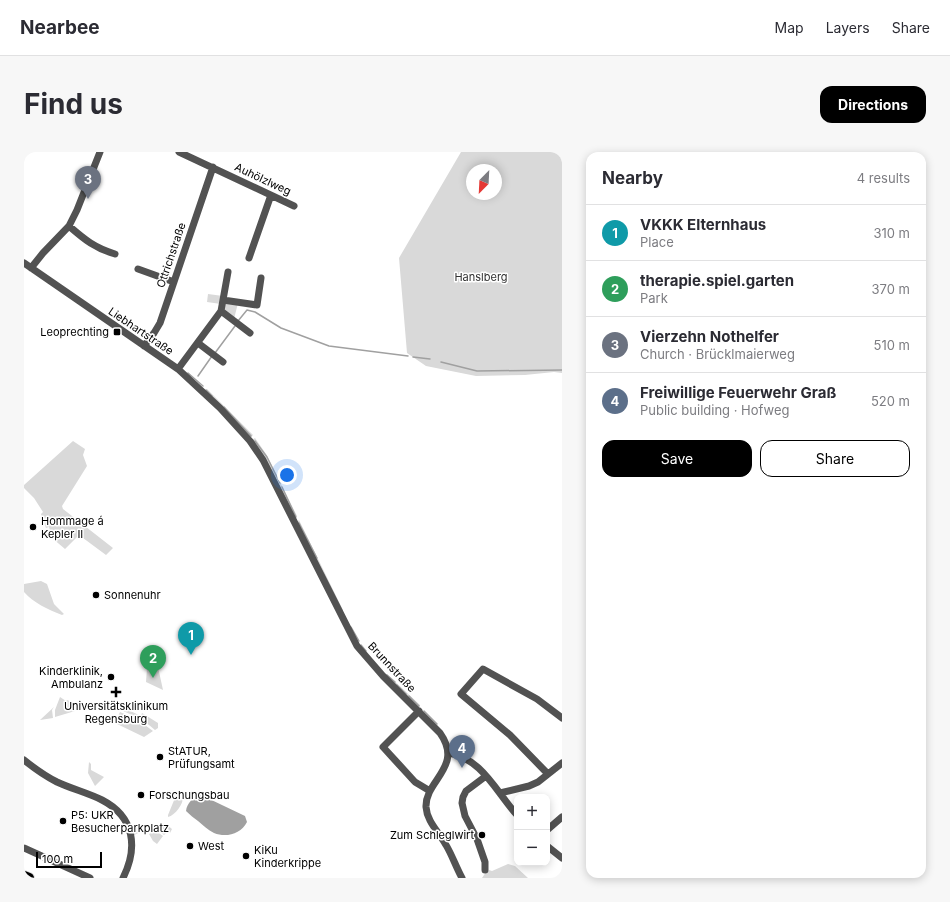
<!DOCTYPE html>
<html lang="en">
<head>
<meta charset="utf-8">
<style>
	:root { --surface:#fff; --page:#f7f7f7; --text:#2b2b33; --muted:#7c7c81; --line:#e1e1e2; --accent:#000 }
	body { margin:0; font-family:Inter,sans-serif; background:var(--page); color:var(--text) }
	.controls { position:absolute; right:12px; bottom:12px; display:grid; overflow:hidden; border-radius:8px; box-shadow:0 2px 10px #0003 }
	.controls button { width:36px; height:36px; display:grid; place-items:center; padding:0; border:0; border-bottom:1px solid var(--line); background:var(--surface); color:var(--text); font:20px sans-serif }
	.compass { position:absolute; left:442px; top:12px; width:36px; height:36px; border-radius:50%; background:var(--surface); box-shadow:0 2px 10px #0003; rotate:204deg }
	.scale { position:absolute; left:12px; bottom:10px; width:66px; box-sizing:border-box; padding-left:4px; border:2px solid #000; border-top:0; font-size:11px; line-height:14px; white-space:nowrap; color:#000; -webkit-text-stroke:3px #fff; paint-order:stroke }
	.you { position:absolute; left:263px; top:323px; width:14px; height:14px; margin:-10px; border:3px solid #fff; border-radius:50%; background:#1a73e8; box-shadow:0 0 0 6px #1a73e833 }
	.badge { display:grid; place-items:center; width:26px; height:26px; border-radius:50%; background:var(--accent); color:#fff; font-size:13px; font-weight:700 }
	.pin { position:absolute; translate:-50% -33px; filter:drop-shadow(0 1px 2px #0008) }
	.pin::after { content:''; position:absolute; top:21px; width:14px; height:12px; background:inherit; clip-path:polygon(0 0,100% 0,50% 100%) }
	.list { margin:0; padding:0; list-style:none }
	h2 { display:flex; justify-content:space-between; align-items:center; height:52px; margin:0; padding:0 16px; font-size:17px }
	h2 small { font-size:13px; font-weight:400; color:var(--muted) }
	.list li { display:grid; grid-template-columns:26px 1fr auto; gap:12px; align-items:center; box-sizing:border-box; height:56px; padding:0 16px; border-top:1px solid var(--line) }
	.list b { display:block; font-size:15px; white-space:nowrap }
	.list p { margin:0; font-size:13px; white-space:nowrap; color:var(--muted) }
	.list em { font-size:13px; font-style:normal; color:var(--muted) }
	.actions { display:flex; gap:8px; padding:12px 16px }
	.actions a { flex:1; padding:9px 0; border:1px solid var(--accent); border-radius:12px; text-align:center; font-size:14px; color:var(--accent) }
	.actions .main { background:var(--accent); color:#fff }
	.map { position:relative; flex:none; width:538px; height:726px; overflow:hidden; border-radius:12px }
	header { display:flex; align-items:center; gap:24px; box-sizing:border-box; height:56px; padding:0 20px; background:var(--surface); border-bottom:1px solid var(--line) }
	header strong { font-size:19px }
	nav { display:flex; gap:22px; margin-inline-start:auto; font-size:14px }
	.intro { display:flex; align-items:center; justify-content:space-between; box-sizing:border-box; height:96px; padding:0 24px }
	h1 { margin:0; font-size:28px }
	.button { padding:10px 18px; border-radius:12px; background:var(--accent); color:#fff; font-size:14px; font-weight:700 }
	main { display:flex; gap:24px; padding:0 24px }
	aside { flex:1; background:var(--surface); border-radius:12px; box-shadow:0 2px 10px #0003 }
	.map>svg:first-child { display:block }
	.green { fill:#d9d9d9; fill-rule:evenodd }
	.water { fill:#a0a0a0 }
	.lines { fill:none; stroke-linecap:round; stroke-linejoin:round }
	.stream { stroke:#a0a0a0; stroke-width:1.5 }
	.highway-casing { stroke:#dbdbdb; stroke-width:12 }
	.minor { stroke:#525252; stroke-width:7 }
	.highway { stroke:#000; stroke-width:10 }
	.poi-dot { fill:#000; stroke:#fff; stroke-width:1.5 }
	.labels { text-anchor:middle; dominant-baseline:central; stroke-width:3; stroke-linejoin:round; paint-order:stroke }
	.street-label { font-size:11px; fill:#000; stroke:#fff }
	.park-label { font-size:11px; fill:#303030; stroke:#fff }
	.poi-label { font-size:11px; fill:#000; stroke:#fff; text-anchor:start }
</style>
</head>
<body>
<header>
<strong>Nearbee</strong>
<nav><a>Map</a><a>Layers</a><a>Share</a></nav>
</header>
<div class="intro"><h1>Find us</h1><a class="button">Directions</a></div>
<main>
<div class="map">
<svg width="538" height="726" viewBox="0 0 538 726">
	<rect width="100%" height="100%" fill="#fff"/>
	<path class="green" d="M437 0H538V221L530 220 501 223 452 224 402 214 383 201 375 106ZM448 18H472V42H448Z
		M184 142 199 144 197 152 183 150Z
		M200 149 214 151 210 167 198 158Z
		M183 237 229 283 227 285 181 239Z
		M231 286 242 302 273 364 270 366 228 288Z
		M49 289 61 297 59 303 63 314 38 354 39 357 89 396 82 403 55 383 41 397 28 386 25 375 22 376 17 362 19 360 10 346 0 336V333Z
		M275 368 319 458 316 460 273 370Z
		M17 429 23 432 30 452 40 462 38 463C23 457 10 451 0 440V432Z
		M127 514 134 515 139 538 122 530 123 516Z
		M363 522 396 553V554L393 556 361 523Z
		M36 545 42 549 43 548 48 550 47 552 49 553 51 551 54 553 51 559 31 565V558Z
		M100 553 103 554 102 557 117 564 118 561 134 571V576L131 578 119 568 97 558Z
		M30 555 28 558 29 566 16 568Z
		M96 560 114 568 129 579 120 585 91 571Z
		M65 610 67 612V618L80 625 71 634 64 621Z
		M153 641 159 644C160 651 152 663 144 665V663Z
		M110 672 117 674 121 678 110 683 105 674Z
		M142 672 148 677 146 681 143 680 140 683 133 677Z
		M130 679H132L139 684 133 692 129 689 125 682Z
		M484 712 491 714 504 726H458L462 720 465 718 468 719Z"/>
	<path class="water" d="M177 643 221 664 223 670C217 682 202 686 190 681 184 678 179 673 174 669 170 666 166 663 162 659 163 651 169 645 177 643Z"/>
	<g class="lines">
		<path class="stream" d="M214 169 223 158 231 160 257 176 305 194 384 204
			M191 201 211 174
			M389 205 406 207
			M417 210 453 219 538 218
			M164 221 179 234
			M174 224 188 204
			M182 238 188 244
			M200 255 227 284
			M231 289 243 305 256 331
			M258 335 272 365
			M275 371 293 406
			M327 475 335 489
			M337 493 342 499
			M363 523 371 530
			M373 533 382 542
			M385 544 395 554
			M400 559 413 572"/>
		<defs>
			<path id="highway" d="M0 724 5 726"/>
		</defs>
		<use href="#highway" class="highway-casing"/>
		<path class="minor" d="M155 0 270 54
			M45 74C61 88 71 96 91 102
			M225 106 247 43
			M0 111 154 217 196 256 226 289 239 308 333 494 359 524 416 581C440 615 401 628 402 655 403 670 415 680 422 693 428 703 432 715 438 726
			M7 116 19 101 45 74 53 58 76 0
			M114 117 150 130
			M199 148 233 153 237 126
			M197 159 226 181
			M174 191 199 210
			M120 194 130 181 136 171 189 15
			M154 217 197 159 204 120
			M395 559 359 595 391 630 406 639
			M424 601C458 606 472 640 493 663
			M0 608C10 616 21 624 33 630 48 637 64 641 78 648 111 665 114 696 99 726
			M523 621 486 583 437 542 459 517 513 547 538 566
			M476 641 505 634 514 630 538 611
			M523 678 538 665
			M523 694 538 706
			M0 696 66 726
			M461 718V710L453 687 441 664 438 651 439 645 442 639 462 624"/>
		<use href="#highway" class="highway"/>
	</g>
	<g class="poi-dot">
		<rect x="89" y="176" width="8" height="8" rx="2"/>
		<circle cx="9" cy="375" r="4"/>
		<circle cx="72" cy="443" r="4"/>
		<circle cx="87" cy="525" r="4"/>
		<path d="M90 534h4v4h4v4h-4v4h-4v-4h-4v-4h4z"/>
		<circle cx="136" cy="605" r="4"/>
		<circle cx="117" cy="643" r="4"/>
		<circle cx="39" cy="669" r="4"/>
		<circle cx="458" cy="683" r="4"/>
		<circle cx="166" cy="694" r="4"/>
		<circle cx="222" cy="704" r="4"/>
	</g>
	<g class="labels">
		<g class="street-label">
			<text transform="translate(239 27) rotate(25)">Auhölzlweg</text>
			<text transform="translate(147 103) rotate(-71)">Ottrichstraße</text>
			<text transform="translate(117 179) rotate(34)">Liebhartstraße</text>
			<text transform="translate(368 515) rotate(47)">Brunnstraße</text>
		</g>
		<g class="park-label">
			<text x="457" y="125">Hanslberg</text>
		</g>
		<g class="poi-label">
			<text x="85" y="180" text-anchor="end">Leoprechting</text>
			<text x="17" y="369">Hommage á<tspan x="17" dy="13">Kepler II</tspan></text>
			<text x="80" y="443">Sonnenuhr</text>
			<text x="79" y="519" text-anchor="end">Kinderklinik,<tspan x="79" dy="13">Ambulanz</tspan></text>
			<text x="92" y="554" text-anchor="middle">Universitätsklinikum<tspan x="92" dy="13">Regensburg</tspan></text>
			<text x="144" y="599">StATUR,<tspan x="144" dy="13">Prüfungsamt</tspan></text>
			<text x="125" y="643">Forschungsbau</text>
			<text x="47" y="663">P5: UKR<tspan x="47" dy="13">Besucherparkplatz</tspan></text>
			<text x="450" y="683" text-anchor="end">Zum Schleglwirt</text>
			<text x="174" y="694">West</text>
			<text x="230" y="698">KiKu<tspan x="230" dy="13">Kinderkrippe</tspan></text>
		</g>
	</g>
</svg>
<div class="controls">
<button>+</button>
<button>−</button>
</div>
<svg class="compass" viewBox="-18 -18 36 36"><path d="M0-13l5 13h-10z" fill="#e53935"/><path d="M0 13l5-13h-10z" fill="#7c7c81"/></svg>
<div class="scale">100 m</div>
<div class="you"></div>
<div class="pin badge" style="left:167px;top:503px;background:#0f9aa8">1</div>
<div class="pin badge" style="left:129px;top:526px;background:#2e9e5b">2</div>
<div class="pin badge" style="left:64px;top:47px;background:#6b7280">3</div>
<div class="pin badge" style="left:438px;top:616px;background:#5c6f8a">4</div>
</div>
<aside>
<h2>Nearby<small>4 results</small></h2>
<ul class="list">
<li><span class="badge" style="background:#0f9aa8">1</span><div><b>VKKK Elternhaus</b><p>Place</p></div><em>310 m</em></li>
<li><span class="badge" style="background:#2e9e5b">2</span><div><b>therapie.spiel.garten</b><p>Park</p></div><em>370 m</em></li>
<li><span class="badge" style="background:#6b7280">3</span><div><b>Vierzehn Nothelfer</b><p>Church · Brücklmaierweg</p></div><em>510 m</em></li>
<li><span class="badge" style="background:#5c6f8a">4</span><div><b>Freiwillige Feuerwehr Graß</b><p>Public building · Hofweg</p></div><em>520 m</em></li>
</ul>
<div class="actions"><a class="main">Save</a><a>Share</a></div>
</aside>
</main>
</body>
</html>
